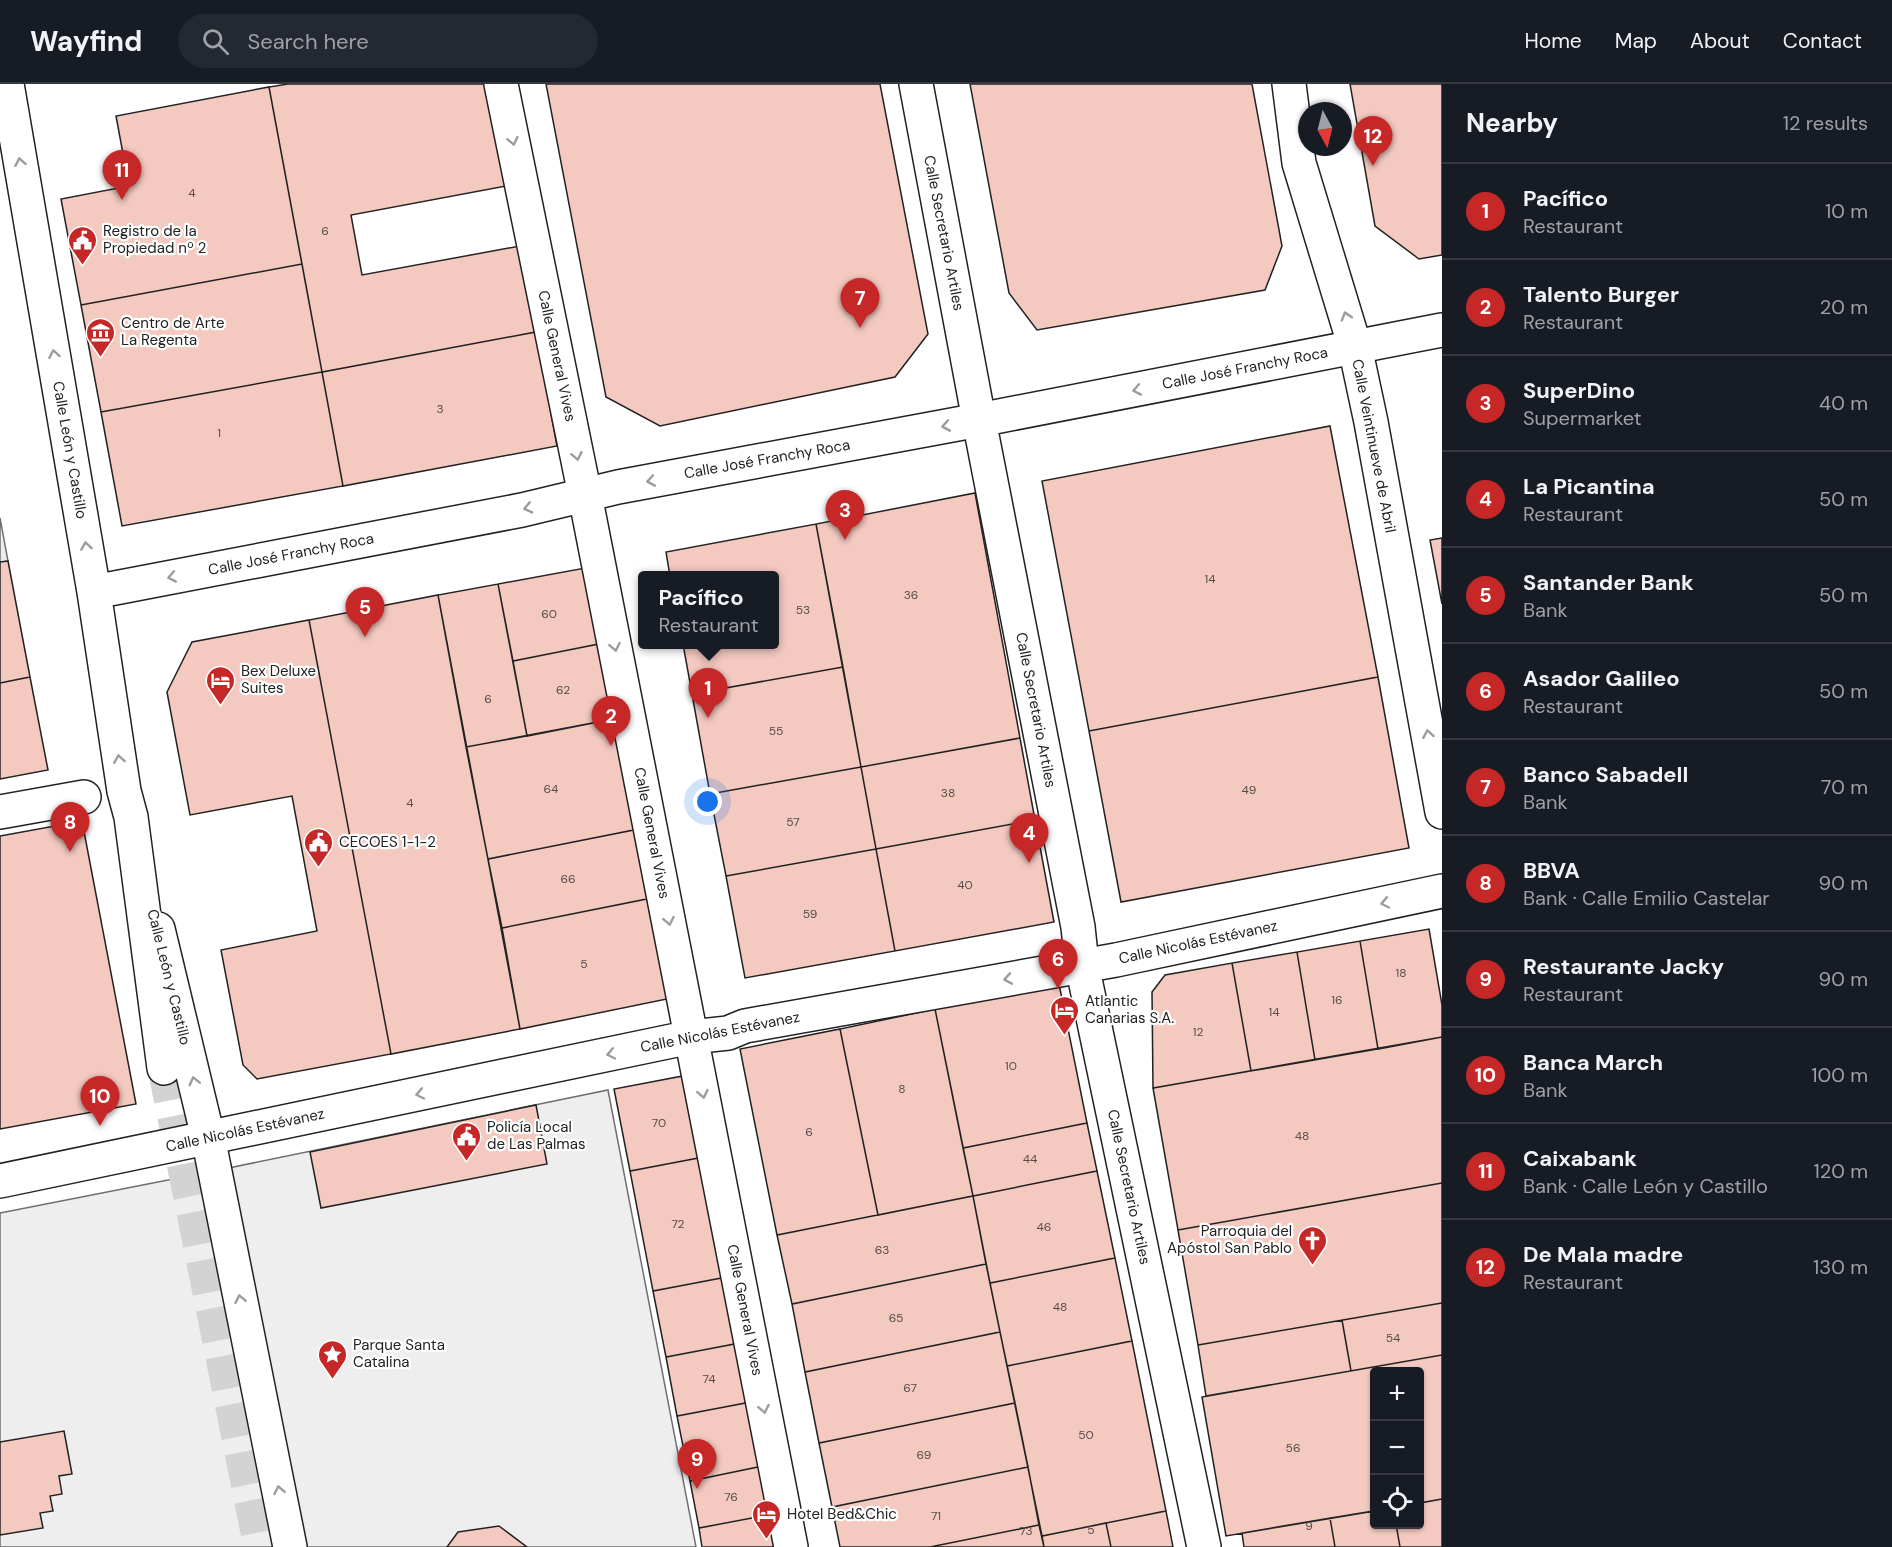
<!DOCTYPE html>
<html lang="en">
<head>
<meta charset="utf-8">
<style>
	:root { --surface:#171b24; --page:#242831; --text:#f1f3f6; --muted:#9ea1a6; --line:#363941; --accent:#c62828 }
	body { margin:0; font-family:"DM Sans",sans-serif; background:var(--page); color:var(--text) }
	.controls { position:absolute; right:18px; bottom:18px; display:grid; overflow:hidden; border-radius:6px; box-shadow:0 2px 4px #0004 }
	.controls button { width:54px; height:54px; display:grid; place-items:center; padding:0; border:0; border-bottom:2px solid var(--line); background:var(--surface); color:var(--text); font:30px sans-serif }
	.compass { position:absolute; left:1298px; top:18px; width:54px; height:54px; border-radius:50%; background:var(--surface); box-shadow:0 2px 4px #0004; rotate:173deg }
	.you { position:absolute; left:708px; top:718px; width:21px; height:21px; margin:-15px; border:4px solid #fff; border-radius:50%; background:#1a73e8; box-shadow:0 0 0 9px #1a73e833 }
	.badge { display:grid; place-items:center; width:39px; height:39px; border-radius:50%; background:var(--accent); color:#fff; font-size:20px; font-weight:700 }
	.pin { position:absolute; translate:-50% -50px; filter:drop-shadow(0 2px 3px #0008) }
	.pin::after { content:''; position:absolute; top:32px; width:21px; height:18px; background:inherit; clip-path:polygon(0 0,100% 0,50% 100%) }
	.popup { position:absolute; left:638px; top:487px; width:141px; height:78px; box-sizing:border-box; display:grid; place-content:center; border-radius:6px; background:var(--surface); filter:drop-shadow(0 2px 4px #0005); font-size:20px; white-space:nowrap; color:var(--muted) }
	.popup b { font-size:22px; color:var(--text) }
	.popup::after { content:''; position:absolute; left:50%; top:100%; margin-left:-12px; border:12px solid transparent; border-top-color:var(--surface) }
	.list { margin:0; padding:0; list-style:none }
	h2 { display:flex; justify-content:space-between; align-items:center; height:78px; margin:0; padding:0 24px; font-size:26px }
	h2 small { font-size:20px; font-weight:400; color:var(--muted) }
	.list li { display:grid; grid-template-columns:39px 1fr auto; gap:18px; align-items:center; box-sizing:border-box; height:96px; padding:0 24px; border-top:2px solid var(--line) }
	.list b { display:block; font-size:22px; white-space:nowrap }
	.list p { margin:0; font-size:20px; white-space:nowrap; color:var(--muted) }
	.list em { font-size:20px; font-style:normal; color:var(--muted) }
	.icon { flex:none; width:33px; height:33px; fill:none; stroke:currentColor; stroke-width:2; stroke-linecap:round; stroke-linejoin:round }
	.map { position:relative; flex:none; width:1442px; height:1463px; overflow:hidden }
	header { display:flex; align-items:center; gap:36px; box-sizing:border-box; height:84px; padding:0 30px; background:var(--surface); border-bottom:2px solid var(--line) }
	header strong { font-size:28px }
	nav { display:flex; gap:33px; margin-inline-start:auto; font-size:21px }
	.search { width:420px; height:54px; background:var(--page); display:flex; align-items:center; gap:15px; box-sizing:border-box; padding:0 21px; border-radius:33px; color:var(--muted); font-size:22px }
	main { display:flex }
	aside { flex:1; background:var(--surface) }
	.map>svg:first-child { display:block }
	.green { fill:#eee; stroke:#6f6f6f; stroke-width:1.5 }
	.parking { fill:#ededed; stroke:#6f6f6f; stroke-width:1.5 }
	.building { fill:#f3c9c0; stroke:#222; stroke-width:1.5 }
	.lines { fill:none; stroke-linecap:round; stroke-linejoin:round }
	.tertiary-tunnel { stroke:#d3d3d3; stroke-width:33; stroke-dasharray:33 16; stroke-linecap:butt }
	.pedestrian-casing { stroke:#222; stroke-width:36 }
	.minor-casing { stroke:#222; stroke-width:36 }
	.tertiary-casing { stroke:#222; stroke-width:36 }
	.pedestrian { stroke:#fff; stroke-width:33 }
	.minor { stroke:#fff; stroke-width:33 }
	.tertiary { stroke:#fff; stroke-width:33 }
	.oneway { stroke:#9c9c9c }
	.labels { text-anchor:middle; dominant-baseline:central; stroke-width:4.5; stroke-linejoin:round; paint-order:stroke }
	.number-label { font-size:12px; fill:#564c4a }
	.poi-label { font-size:15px; fill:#222; stroke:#fff; text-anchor:start }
	.street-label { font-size:15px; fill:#222; stroke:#fff }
</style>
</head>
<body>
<header>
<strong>Wayfind</strong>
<div class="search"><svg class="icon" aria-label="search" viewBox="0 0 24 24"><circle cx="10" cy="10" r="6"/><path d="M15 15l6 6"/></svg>Search here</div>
<nav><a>Home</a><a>Map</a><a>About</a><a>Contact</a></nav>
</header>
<main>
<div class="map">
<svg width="1442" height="1463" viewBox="0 0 1442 1463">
	<rect width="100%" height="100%" fill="#fff"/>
	<path class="green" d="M608 1006 696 1463H0V1129L214 1087Z"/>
	<path class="parking" d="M0 434 8 477 0 478Z"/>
	<path class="building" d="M288 0H492L511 101 351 131 362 191 520 162 536 248 322 288 269 3Z
		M546 0H880L928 250 895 293 660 342 606 313Z
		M970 0H1252L1282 162 1265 206 1037 246 1009 209Z
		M1350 0H1442V171L1419 175 1375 142Z
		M269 3 302 180 81 221 61 115 129 102 116 32Z
		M302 180 322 288 101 328 81 221Z
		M536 248 557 362 343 402 322 288Z
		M322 288 343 402 122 442 101 328Z
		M1330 342 1378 593 1089 647 1042 397Z
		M975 409 1020 654 861 683 816 440Z
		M816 440 843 583 692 610 683 560H774V492H670L666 468Z
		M1442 454V520L1430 456Z
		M8 477 30 593 0 599V478Z
		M585 484 599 560 513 577 498 500Z
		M498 500 527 652 466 663 438 511Z
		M438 511 520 945 391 970 309 536Z
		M309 536 391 970 257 995 243 981 221 866 317 847 292 712 190 731 167 608 192 558Z
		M599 560 614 635 527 652 513 577Z
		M843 583 861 683 710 710 692 610Z
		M30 593 48 686 0 695V599Z
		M1378 593 1409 764 1121 818 1089 647Z
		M614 635 634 746 488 775 466 663Z
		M1020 654 1035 736 876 765 861 683Z
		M861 683 876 765 726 792 710 710Z
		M1035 736 1054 838 895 867 876 765Z
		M82 737 136 1020 0 1045V752Z
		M634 746 647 815 502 844 488 775Z
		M876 765 895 867 745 894 726 792Z
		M647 815 667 915 520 945 502 844Z
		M1429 845 1442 921V953L1378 965 1360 857Z
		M1360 857 1378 965 1315 976 1297 868Z
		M1297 868 1315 976 1251 987 1232 879Z
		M1232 879 1251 987 1153 1004 1152 908 1165 891Z
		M1059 900 1087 1039 963 1064 935 925Z
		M935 925 973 1112 878 1131 840 945Z
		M840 945 878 1131 777 1151 740 965Z
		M1442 953V1099L1178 1146 1153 1004Z
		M688 991 704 1073 630 1087 614 1005Z
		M536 1021 547 1080 321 1124 310 1068Z
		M1087 1039 1097 1087 973 1112 963 1064Z
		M704 1073 727 1193 653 1207 630 1087Z
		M1097 1087 1115 1174 990 1199 973 1112Z
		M1442 1099V1219L1198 1261 1178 1146Z
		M973 1112 986 1180 792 1220 777 1151Z
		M1115 1174 1132 1257 1007 1282 990 1199Z
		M986 1180 1000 1248 805 1288 792 1220Z
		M727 1193 740 1259 666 1273 653 1207Z
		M1442 1219V1271L1351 1287 1342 1236Z
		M1342 1236 1351 1287 1206 1312 1198 1261Z
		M1000 1248 1015 1319 819 1359 805 1288Z
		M1132 1257 1166 1427 1042 1452 1007 1282Z
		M740 1259 751 1318 677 1332 666 1273Z
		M1442 1271V1415L1420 1419V1288H1374V1427L1226 1452 1202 1313Z
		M751 1318 763 1382 690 1397 677 1332Z
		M1015 1319 1028 1383 832 1423 819 1359Z
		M64 1347 72 1390 59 1392 62 1410 50 1412 53 1427 40 1429 43 1444 0 1451V1358Z
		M763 1382 773 1430 699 1444 690 1397Z
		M1028 1383 1039 1441 930 1463H840L832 1423Z
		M1442 1415V1463H1400L1396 1440H1420V1419Z
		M1166 1427 1173 1463H1111L1106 1439Z
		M1374 1427V1440H1396L1400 1463H1335L1330 1434Z
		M773 1430 779 1463H702L699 1444Z
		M1330 1434 1335 1463H1244L1242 1449Z
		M1106 1439 1111 1463H1044L1042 1452Z
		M1039 1441 1044 1463H930Z
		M499 1442 527 1463H447L458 1448Z"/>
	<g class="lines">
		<path class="tertiary-tunnel" d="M164 984 260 1463"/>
		<defs>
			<path id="pedestrian" d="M916 0 979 336 1078 843 1082 881 1204 1463"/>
			<path id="minor" d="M501 0 585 411 791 1463
				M1289 0 1299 79 1355 263 1371 338 1442 728
				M0 728 84 713
				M158 845 208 1053 290 1463
				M0 1097 691 953 728 949 745 942 1116 876 1442 807"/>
			<path id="tertiary" d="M7 0 94 508 124 707 131 733 164 984
				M94 508 522 426 618 403 979 336 1442 246"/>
		</defs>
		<use href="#pedestrian" class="pedestrian-casing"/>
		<use href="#minor" class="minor-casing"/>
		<use href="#tertiary" class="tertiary-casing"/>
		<use href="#pedestrian" class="pedestrian"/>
		<use href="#minor" class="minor"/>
		<use href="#tertiary" class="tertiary"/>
	</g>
	<defs><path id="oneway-chevron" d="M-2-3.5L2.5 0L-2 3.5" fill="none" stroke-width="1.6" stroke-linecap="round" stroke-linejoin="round" transform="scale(1.5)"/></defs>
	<g class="oneway">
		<use href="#oneway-chevron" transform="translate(513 57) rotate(78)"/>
		<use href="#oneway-chevron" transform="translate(20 78) rotate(-100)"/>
		<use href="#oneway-chevron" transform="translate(1346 232) rotate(-107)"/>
		<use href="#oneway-chevron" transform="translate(54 270) rotate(-100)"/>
		<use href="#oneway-chevron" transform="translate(1137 306) rotate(169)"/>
		<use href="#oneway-chevron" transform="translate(946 342) rotate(170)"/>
		<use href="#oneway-chevron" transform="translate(577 372) rotate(78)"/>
		<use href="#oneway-chevron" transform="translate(651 397) rotate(170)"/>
		<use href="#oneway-chevron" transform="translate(528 424) rotate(167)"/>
		<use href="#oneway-chevron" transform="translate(86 462) rotate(-99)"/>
		<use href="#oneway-chevron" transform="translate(172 493) rotate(169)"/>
		<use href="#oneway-chevron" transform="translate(615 563) rotate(79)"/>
		<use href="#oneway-chevron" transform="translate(1428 650) rotate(-100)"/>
		<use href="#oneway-chevron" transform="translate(119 675) rotate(-99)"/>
		<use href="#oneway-chevron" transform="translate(1385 819) rotate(168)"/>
		<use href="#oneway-chevron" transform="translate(669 837) rotate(79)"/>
		<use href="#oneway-chevron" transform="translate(1008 895) rotate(170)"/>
		<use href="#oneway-chevron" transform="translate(611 970) rotate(168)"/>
		<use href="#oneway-chevron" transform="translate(194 997) rotate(-104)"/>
		<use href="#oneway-chevron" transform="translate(420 1010) rotate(168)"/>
		<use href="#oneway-chevron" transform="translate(703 1010) rotate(79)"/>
		<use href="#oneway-chevron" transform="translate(240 1215) rotate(-101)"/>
		<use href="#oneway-chevron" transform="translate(764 1325) rotate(79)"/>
		<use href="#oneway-chevron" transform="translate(279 1406) rotate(-101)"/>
	</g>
	<defs>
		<symbol id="civic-pin" viewBox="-11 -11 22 30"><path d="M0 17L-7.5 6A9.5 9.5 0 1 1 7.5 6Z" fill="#c62828" stroke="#fff"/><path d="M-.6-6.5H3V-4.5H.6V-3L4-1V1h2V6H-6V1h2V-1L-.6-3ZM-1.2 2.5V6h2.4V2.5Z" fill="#fff"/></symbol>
		<symbol id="museum-pin" viewBox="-11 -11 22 30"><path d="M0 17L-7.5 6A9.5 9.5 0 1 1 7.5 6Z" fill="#c62828" stroke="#fff"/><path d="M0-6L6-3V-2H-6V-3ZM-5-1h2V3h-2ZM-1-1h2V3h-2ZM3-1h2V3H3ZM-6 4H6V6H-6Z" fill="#fff"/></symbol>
		<symbol id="hotel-pin" viewBox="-11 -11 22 30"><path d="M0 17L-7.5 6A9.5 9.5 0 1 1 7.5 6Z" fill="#c62828" stroke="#fff"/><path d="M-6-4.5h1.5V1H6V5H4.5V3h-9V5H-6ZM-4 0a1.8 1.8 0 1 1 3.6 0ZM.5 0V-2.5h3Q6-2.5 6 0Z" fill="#fff"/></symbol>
		<symbol id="church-pin" viewBox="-11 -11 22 30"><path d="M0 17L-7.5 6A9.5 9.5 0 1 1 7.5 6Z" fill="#c62828" stroke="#fff"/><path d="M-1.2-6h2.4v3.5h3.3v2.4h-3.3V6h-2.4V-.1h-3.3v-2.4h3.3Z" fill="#fff"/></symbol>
		<symbol id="sight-pin" viewBox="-11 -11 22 30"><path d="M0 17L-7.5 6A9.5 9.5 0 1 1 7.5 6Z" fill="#c62828" stroke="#fff"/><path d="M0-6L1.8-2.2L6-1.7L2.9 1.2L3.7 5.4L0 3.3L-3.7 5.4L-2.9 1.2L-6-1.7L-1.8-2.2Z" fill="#fff"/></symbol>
	</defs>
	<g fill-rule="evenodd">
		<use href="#civic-pin" x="66" y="140" width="33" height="45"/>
		<use href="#museum-pin" x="84" y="232" width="33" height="45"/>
		<use href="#hotel-pin" x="204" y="580" width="33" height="45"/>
		<use href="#civic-pin" x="302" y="742" width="33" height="45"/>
		<use href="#hotel-pin" x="1048" y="910" width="33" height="45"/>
		<use href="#civic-pin" x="450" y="1036" width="33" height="45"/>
		<use href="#church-pin" x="1296" y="1140" width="33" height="45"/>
		<use href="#sight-pin" x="316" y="1254" width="33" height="45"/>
		<use href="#hotel-pin" x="750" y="1414" width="33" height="45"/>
	</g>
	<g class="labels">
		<g class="number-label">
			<text x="192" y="109">4</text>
			<text x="325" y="147">6</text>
			<text x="440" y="325">3</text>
			<text x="219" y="349">1</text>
			<text x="1210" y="495">14</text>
			<text x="911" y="511">36</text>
			<text x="803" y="526">53</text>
			<text x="549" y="530">60</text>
			<text x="563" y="606">62</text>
			<text x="488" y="615">6</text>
			<text x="776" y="647">55</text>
			<text x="551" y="705">64</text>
			<text x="1249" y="706">49</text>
			<text x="948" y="709">38</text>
			<text x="410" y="719">4</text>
			<text x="793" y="738">57</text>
			<text x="568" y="795">66</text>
			<text x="965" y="801">40</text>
			<text x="810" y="830">59</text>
			<text x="584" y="880">5</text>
			<text x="1401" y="889">18</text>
			<text x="1337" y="916">16</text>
			<text x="1274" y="928">14</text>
			<text x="1198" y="948">12</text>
			<text x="1011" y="982">10</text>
			<text x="902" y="1005">8</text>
			<text x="659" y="1039">70</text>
			<text x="809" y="1048">6</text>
			<text x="1302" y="1052">48</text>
			<text x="1030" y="1075">44</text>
			<text x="678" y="1140">72</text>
			<text x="1044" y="1143">46</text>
			<text x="882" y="1166">63</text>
			<text x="1060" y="1223">48</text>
			<text x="896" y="1234">65</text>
			<text x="1393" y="1254">54</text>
			<text x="709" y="1295">74</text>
			<text x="910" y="1304">67</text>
			<text x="1086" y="1351">50</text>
			<text x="1293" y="1364">56</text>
			<text x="924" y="1371">69</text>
			<text x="731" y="1413">76</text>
			<text x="936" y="1432">71</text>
			<text x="1309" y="1442">9</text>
			<text x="1091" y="1446">5</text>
			<text x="1026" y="1447">73</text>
		</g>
		<g class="poi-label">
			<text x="103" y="147">Registro de la<tspan x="103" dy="17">Propiedad nº 2</tspan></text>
			<text x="121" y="239">Centro de Arte<tspan x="121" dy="17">La Regenta</tspan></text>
			<text x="241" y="587">Bex Deluxe<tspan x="241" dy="17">Suites</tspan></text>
			<text x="339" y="758">CECOES 1-1-2</text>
			<text x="1085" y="917">Atlantic<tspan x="1085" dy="17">Canarias S.A.</tspan></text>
			<text x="487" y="1043">Policía Local<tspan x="487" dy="17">de Las Palmas</tspan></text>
			<text x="1292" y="1147" text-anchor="end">Parroquia del<tspan x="1292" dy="17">Apóstol San Pablo</tspan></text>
			<text x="353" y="1261">Parque Santa<tspan x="353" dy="17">Catalina</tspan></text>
			<text x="787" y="1430">Hotel Bed&amp;Chic</text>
		</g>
		<g class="street-label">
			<text transform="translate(944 149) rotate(79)">Calle Secretario Artiles</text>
			<text transform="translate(557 272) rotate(78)">Calle General Vives</text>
			<text transform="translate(1245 284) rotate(-11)">Calle José Franchy Roca</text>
			<text transform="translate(1374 362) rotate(79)">Calle Veintinueve de Abril</text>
			<text transform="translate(70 366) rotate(80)">Calle León y Castillo</text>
			<text transform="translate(767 375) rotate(-10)">Calle José Franchy Roca</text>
			<text transform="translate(291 470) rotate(-11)">Calle José Franchy Roca</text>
			<text transform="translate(1036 626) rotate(79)">Calle Secretario Artiles</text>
			<text transform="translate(652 749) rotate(79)">Calle General Vives</text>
			<text transform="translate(1198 858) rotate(-12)">Calle Nicolás Estévanez</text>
			<text transform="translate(169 893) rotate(76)">Calle León y Castillo</text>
			<text transform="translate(720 948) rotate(-11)">Calle Nicolás Estévanez</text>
			<text transform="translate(245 1046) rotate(-12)">Calle Nicolás Estévanez</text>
			<text transform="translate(1129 1103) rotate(78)">Calle Secretario Artiles</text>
			<text transform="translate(745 1226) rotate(79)">Calle General Vives</text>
		</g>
	</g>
</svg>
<div class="controls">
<button>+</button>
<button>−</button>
<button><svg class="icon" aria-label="locate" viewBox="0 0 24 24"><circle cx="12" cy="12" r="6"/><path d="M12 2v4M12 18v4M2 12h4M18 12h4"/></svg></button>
</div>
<svg class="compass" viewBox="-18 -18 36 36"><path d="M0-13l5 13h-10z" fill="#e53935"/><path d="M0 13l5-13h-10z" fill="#9ea1a6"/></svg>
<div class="you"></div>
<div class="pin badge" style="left:708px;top:634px">1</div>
<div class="popup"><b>Pacífico</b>Restaurant</div>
<div class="pin badge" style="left:611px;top:662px">2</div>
<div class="pin badge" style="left:845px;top:456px">3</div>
<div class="pin badge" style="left:1029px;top:779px">4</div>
<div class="pin badge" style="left:365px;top:553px">5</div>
<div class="pin badge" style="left:1058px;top:905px">6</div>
<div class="pin badge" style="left:860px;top:244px">7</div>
<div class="pin badge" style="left:70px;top:768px">8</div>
<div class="pin badge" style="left:697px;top:1405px">9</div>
<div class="pin badge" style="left:100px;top:1042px">10</div>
<div class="pin badge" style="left:122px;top:116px">11</div>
<div class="pin badge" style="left:1373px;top:82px">12</div>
</div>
<aside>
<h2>Nearby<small>12 results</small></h2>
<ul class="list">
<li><span class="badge">1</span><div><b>Pacífico</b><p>Restaurant</p></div><em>10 m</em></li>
<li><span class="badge">2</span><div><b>Talento Burger</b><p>Restaurant</p></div><em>20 m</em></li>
<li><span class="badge">3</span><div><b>SuperDino</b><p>Supermarket</p></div><em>40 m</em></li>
<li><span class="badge">4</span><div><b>La Picantina</b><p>Restaurant</p></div><em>50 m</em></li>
<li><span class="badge">5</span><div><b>Santander Bank</b><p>Bank</p></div><em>50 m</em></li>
<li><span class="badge">6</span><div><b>Asador Galileo</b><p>Restaurant</p></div><em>50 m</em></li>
<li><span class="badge">7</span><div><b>Banco Sabadell</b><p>Bank</p></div><em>70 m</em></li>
<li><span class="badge">8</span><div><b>BBVA</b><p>Bank · Calle Emilio Castelar</p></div><em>90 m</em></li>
<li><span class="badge">9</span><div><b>Restaurante Jacky</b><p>Restaurant</p></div><em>90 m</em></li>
<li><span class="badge">10</span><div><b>Banca March</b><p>Bank</p></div><em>100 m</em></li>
<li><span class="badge">11</span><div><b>Caixabank</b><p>Bank · Calle León y Castillo</p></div><em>120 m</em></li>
<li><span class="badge">12</span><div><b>De Mala madre</b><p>Restaurant</p></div><em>130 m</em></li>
</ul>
</aside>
</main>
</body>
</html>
